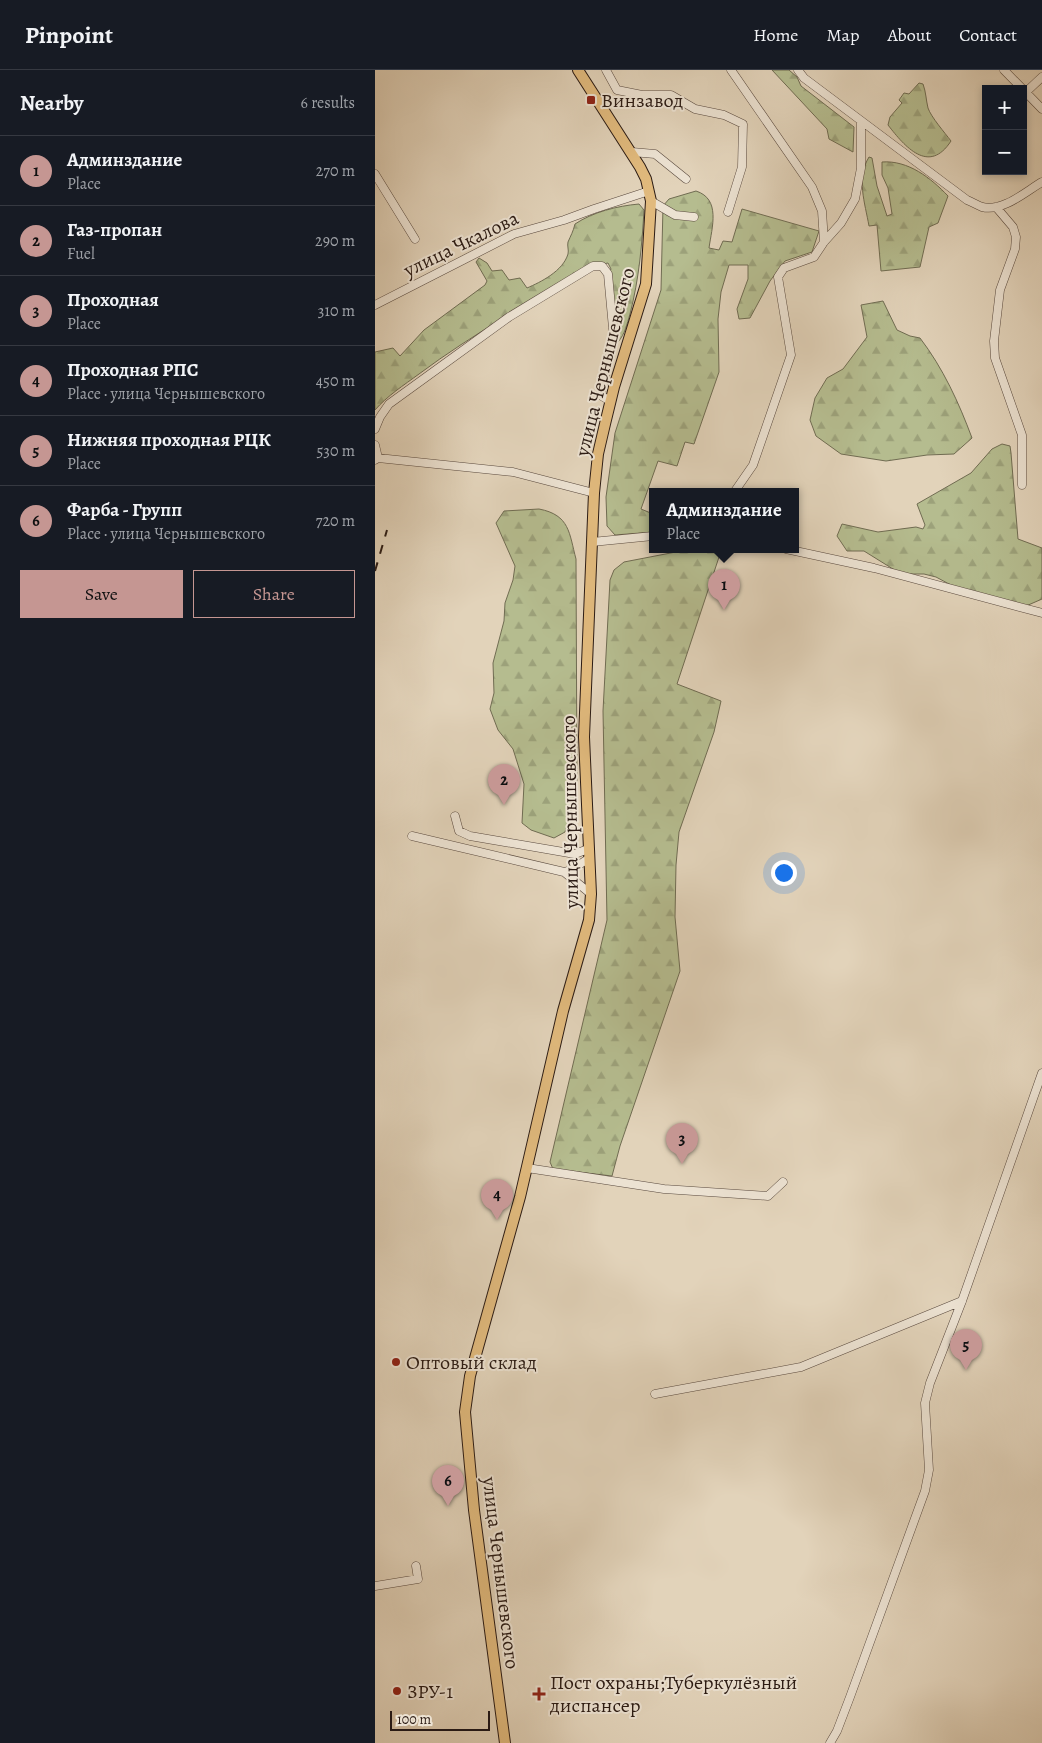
<!DOCTYPE html>
<html lang="en">
<head>
<meta charset="utf-8">
<style>
	:root { --surface:#171b24; --page:#242831; --text:#f1f3f6; --muted:#9ea1a6; --line:#363941; --accent:#c59692 }
	body { margin:0; font-family:Alegreya,serif; background:var(--page); color:var(--text) }
	.controls { position:absolute; right:15px; top:15px; display:grid; overflow:hidden; border-radius:0px; box-shadow:0 2px 8px #0003 }
	.controls button { width:45px; height:45px; display:grid; place-items:center; padding:0; border:0; border-bottom:1px solid var(--line); background:var(--surface); color:var(--text); font:25px sans-serif }
	.scale { position:absolute; left:15px; bottom:12px; width:100px; box-sizing:border-box; padding-left:5px; border:2px solid #2b1b14; border-top:0; font-size:14px; line-height:18px; white-space:nowrap; color:#2b1b14; -webkit-text-stroke:4px #ece2d2; paint-order:stroke }
	.you { position:absolute; left:408px; top:802px; width:18px; height:18px; margin:-12px; border:4px solid #fff; border-radius:50%; background:#1a73e8; box-shadow:0 0 0 8px #1a73e833 }
	.badge { display:grid; place-items:center; width:32px; height:32px; border-radius:50%; background:var(--accent); color:#111; font-size:16px; font-weight:700 }
	.pin { position:absolute; translate:-50% -41px; filter:drop-shadow(0 1px 2px #0008) }
	.pin::after { content:''; position:absolute; top:26px; width:18px; height:15px; background:inherit; clip-path:polygon(0 0,100% 0,50% 100%) }
	.popup { position:absolute; left:274px; top:418px; width:150px; height:65px; box-sizing:border-box; display:grid; place-content:center; border-radius:0px; background:var(--surface); filter:drop-shadow(0 1px 4px #0005); font-size:16px; white-space:nowrap; color:var(--muted) }
	.popup b { font-size:19px; color:var(--text) }
	.popup::after { content:''; position:absolute; left:50%; top:100%; margin-left:-10px; border:10px solid transparent; border-top-color:var(--surface) }
	.list { margin:0; padding:0; list-style:none }
	h2 { display:flex; justify-content:space-between; align-items:center; height:65px; margin:0; padding:0 20px; font-size:21px }
	h2 small { font-size:16px; font-weight:400; color:var(--muted) }
	.list li { display:grid; grid-template-columns:32px 1fr auto; gap:15px; align-items:center; box-sizing:border-box; height:70px; padding:0 20px; border-top:1px solid var(--line) }
	.list b { display:block; font-size:19px; white-space:nowrap }
	.list p { margin:0; font-size:16px; white-space:nowrap; color:var(--muted) }
	.list em { font-size:16px; font-style:normal; color:var(--muted) }
	.actions { display:flex; gap:10px; padding:15px 20px }
	.actions a { flex:1; padding:11px 0; border:1px solid var(--accent); border-radius:0px; text-align:center; font-size:18px; color:var(--accent) }
	.actions .main { background:var(--accent); color:#111 }
	.map { position:relative; flex:none; width:667px; height:1673px; overflow:hidden }
	header { display:flex; align-items:center; gap:30px; box-sizing:border-box; height:70px; padding:0 25px; background:var(--surface); border-bottom:1px solid var(--line) }
	header strong { font-size:24px }
	nav { display:flex; gap:28px; margin-inline-start:auto; font-size:18px }
	main { display:flex }
	aside { flex:1; background:var(--surface) }
	.map>svg:first-child { display:block }
	.forest { fill:url(#forest-firs); stroke:#706c52 }
	.lines { fill:none; stroke-linecap:round; stroke-linejoin:round }
	.minor-casing { stroke:#59493e; stroke-width:9 }
	.major-casing { stroke:#2b1b14; stroke-width:12 }
	.minor { stroke:#ece2d2; stroke-width:8 }
	.major { stroke:#e1ba7d; stroke-width:10 }
	.rail { stroke:#2b1b14; stroke-width:2; stroke-dasharray:9 9; stroke-linecap:butt }
	.poi-dot { fill:#8f2418; stroke:#ece2d2; stroke-width:2 }
	.labels { text-anchor:middle; dominant-baseline:central; stroke-width:4; stroke-linejoin:round; paint-order:stroke }
	.poi-label { font-size:20px; fill:#2b1b14; stroke:#ece2d2; text-anchor:start }
	.street-label { font-size:20px; fill:#2b1b14; stroke:#ece2d2 }
</style>
</head>
<body>
<header>
<strong>Pinpoint</strong>
<nav><a>Home</a><a>Map</a><a>About</a><a>Contact</a></nav>
</header>
<main>
<aside>
<h2>Nearby<small>6 results</small></h2>
<ul class="list">
<li><span class="badge">1</span><div><b>Админздание</b><p>Place</p></div><em>270 m</em></li>
<li><span class="badge">2</span><div><b>Газ-пропан</b><p>Fuel</p></div><em>290 m</em></li>
<li><span class="badge">3</span><div><b>Проходная</b><p>Place</p></div><em>310 m</em></li>
<li><span class="badge">4</span><div><b>Проходная РПС</b><p>Place · улица Чернышевского</p></div><em>450 m</em></li>
<li><span class="badge">5</span><div><b>Нижняя проходная РЦК</b><p>Place</p></div><em>530 m</em></li>
<li><span class="badge">6</span><div><b>Фарба - Групп</b><p>Place · улица Чернышевского</p></div><em>720 m</em></li>
</ul>
<div class="actions"><a class="main">Save</a><a>Share</a></div>
</aside>
<div class="map">
<svg width="667" height="1673" viewBox="0 0 667 1673">
	<defs>
		<pattern id="forest-firs" width="22" height="20" patternUnits="userSpaceOnUse" patternTransform="scale(1.25)"><rect width="22" height="20" fill="#b5bc8f"/><path d="M5 1l3.5 6h-7zM16 11l3.5 6h-7z" fill="#9ca17a"/></pattern>
	</defs>
	<rect width="100%" height="100%" fill="#e2d3ba"/>
	<filter id="stains"><feTurbulence type="fractalNoise" baseFrequency=".004" numOctaves="4"/><feColorMatrix values="0 0 0 0 .2 0 0 0 0 .09 0 0 0 0 .02 0 0 0 .5 -.17"/></filter>
	<radialGradient id="worn" r=".72"><stop offset=".6" stop-color="#630" stop-opacity="0"/><stop offset="1" stop-color="#630" stop-opacity=".3"/></radialGradient>
	<path class="forest" d="M397 0H414L422 7 426 16 479 57 478 82 454 69 452 59Z
		M544 13 548 14C551 22 551 30 553 38 556 47 570 63 576 71 554 105 530 77 513 55L515 47 527 33 524 30 529 23 534 24Z
		M494 87 497 88 502 116 512 146 517 144 513 118 507 105V92C533 90 556 108 573 126L563 153 554 157 545 197 506 201 502 155 494 156C490 133 481 108 494 87Z
		M321 121C346 129 337 157 334 178L344 180 348 171 357 172 367 139 444 161 437 182 410 191 395 211 375 248 364 249 362 239 373 209V195H354L346 222 343 249 344 302 319 374 310 372 302 396 283 391 266 439 278 444V462L240 465 232 456 231 427 240 363 286 220 288 136 294 129Z
		M264 134 269 140C267 175 264 209 255 244 252 254 250 264 243 272L239 269 233 206 236 199 233 193 218 196C159 230 99 263 44 304 29 315 12 326 0 340V282L18 278 25 286 49 260 110 215 112 211 101 192 104 188 112 193 117 201 127 200 134 210 145 208 152 218C166 212 188 201 193 184 194 180 192 176 193 172 196 165 198 162 200 154 218 142 242 136 264 134Z
		M508 231 522 260 535 266 545 268C568 298 584 333 597 368L579 384 552 385 511 391 466 384 441 366 435 350 440 328 452 308 468 299 492 267 486 235Z
		M627 374 635 376 636 383 643 469 667 478V529L651 536 589 522 561 507 549 504H526L489 481H472L462 466 467 454 503 462 541 457 548 459 550 455 542 434 596 403 617 379Z
		M164 439C195 445 194 463 201 489L202 719 190 762 179 768 156 760 147 753 149 714 138 679 123 660 115 639 119 623 118 593 129 551 130 533 138 510 140 496 121 453 129 441Z
		M306 481H346L302 614 346 631 339 662 304 762 301 795 300 847 305 901 245 1076 237 1106 178 1099 175 1092 232 850 228 641 235 510 239 500 249 492Z"/>
	<g class="lines">
		<defs>
			<path id="minor" d="M231 0 242 20 267 25H296L320 39 349 45 368 54 367 97 353 142
				M356 0 437 117 447 141 449 172
				M423 0 429 8 592 130C597 132 602 135 607 137 628 142 650 122 667 112
				M629 0 667 39
				M651 22 667 7
				M257 82 280 84 311 109
				M0 104 40 169
				M276 131 300 145 319 147
				M621 137 638 157 641 167 640 179 625 220 619 271 620 288 647 365V415
				M0 235 139 164 189 150 219 139 274 121
				M0 359 5 347 14 334 134 247 218 196H227L233 204 239 269 225 325 235 331
				M0 375 3 388
				M0 390 3 388 138 402 219 423
				M360 421 378 395 416 285 403 207 409 198 439 187 449 172 466 153 480 129 486 98V51
				M217 472 278 466
				M411 479 499 498 667 543
				M80 746 84 761 95 766 200 784 213 779
				M37 766 189 802 216 824
				M189 802 196 800 213 789
				M152 1098 289 1119 393 1126 408 1112
				M280 1324 426 1297 587 1231
				M0 1516 43 1509 41 1496
				M455 1673 462 1661 475 1627 550 1421 554 1400 550 1333 555 1313 587 1231 667 1003"/>
			<path id="major" d="M130 1673 99 1440 90 1342 95 1306 145 1127 188 941 214 850 216 824 209 667 219 423 223 384 230 354 239 317 271 214 276 131 271 109 265 97 203 0"/>
		</defs>
		<use href="#minor" class="minor-casing"/>
		<use href="#major" class="major-casing"/>
		<use href="#minor" class="minor"/>
		<use href="#major" class="major"/>
		<path class="rail" d="M0 501 12 460"/>
	</g>
	<g class="poi-dot">
		<rect x="211" y="25" width="10" height="10" rx="2.5"/>
		<circle cx="21" cy="1292" r="5"/>
		<circle cx="22" cy="1621" r="5"/>
		<path d="M161.5 1616.5h5v5h5v5h-5v5h-5v-5h-5v-5h5z"/>
	</g>
	<g class="labels">
		<g class="poi-label">
			<text x="226" y="30">Винзавод</text>
			<text x="31" y="1292">Оптовый склад</text>
			<text x="175" y="1612">Пост охраны;Туберкулёзный<tspan x="175" dy="23">диспансер</tspan></text>
			<text x="32" y="1621">ЗРУ-1</text>
		</g>
		<g class="street-label">
			<text transform="translate(86 174) rotate(-26)">улица Чкалова</text>
			<text transform="translate(230 292) rotate(-76)">улица Чернышевского</text>
			<text transform="translate(195 742) rotate(-91)">улица Чернышевского</text>
			<text transform="translate(126 1503) rotate(83)">улица Чернышевского</text>
		</g>
	</g>
	<rect width="100%" height="100%" filter="url(#stains)"/>
	<rect width="100%" height="100%" fill="url(#worn)"/>
</svg>
<div class="controls">
<button>+</button>
<button>−</button>
</div>
<div class="scale">100 m</div>
<div class="you"></div>
<div class="pin badge" style="left:349px;top:540px">1</div>
<div class="popup"><b>Админздание</b>Place</div>
<div class="pin badge" style="left:129px;top:735px">2</div>
<div class="pin badge" style="left:307px;top:1094px">3</div>
<div class="pin badge" style="left:122px;top:1150px">4</div>
<div class="pin badge" style="left:591px;top:1300px">5</div>
<div class="pin badge" style="left:73px;top:1436px">6</div>
</div>
</main>
</body>
</html>
